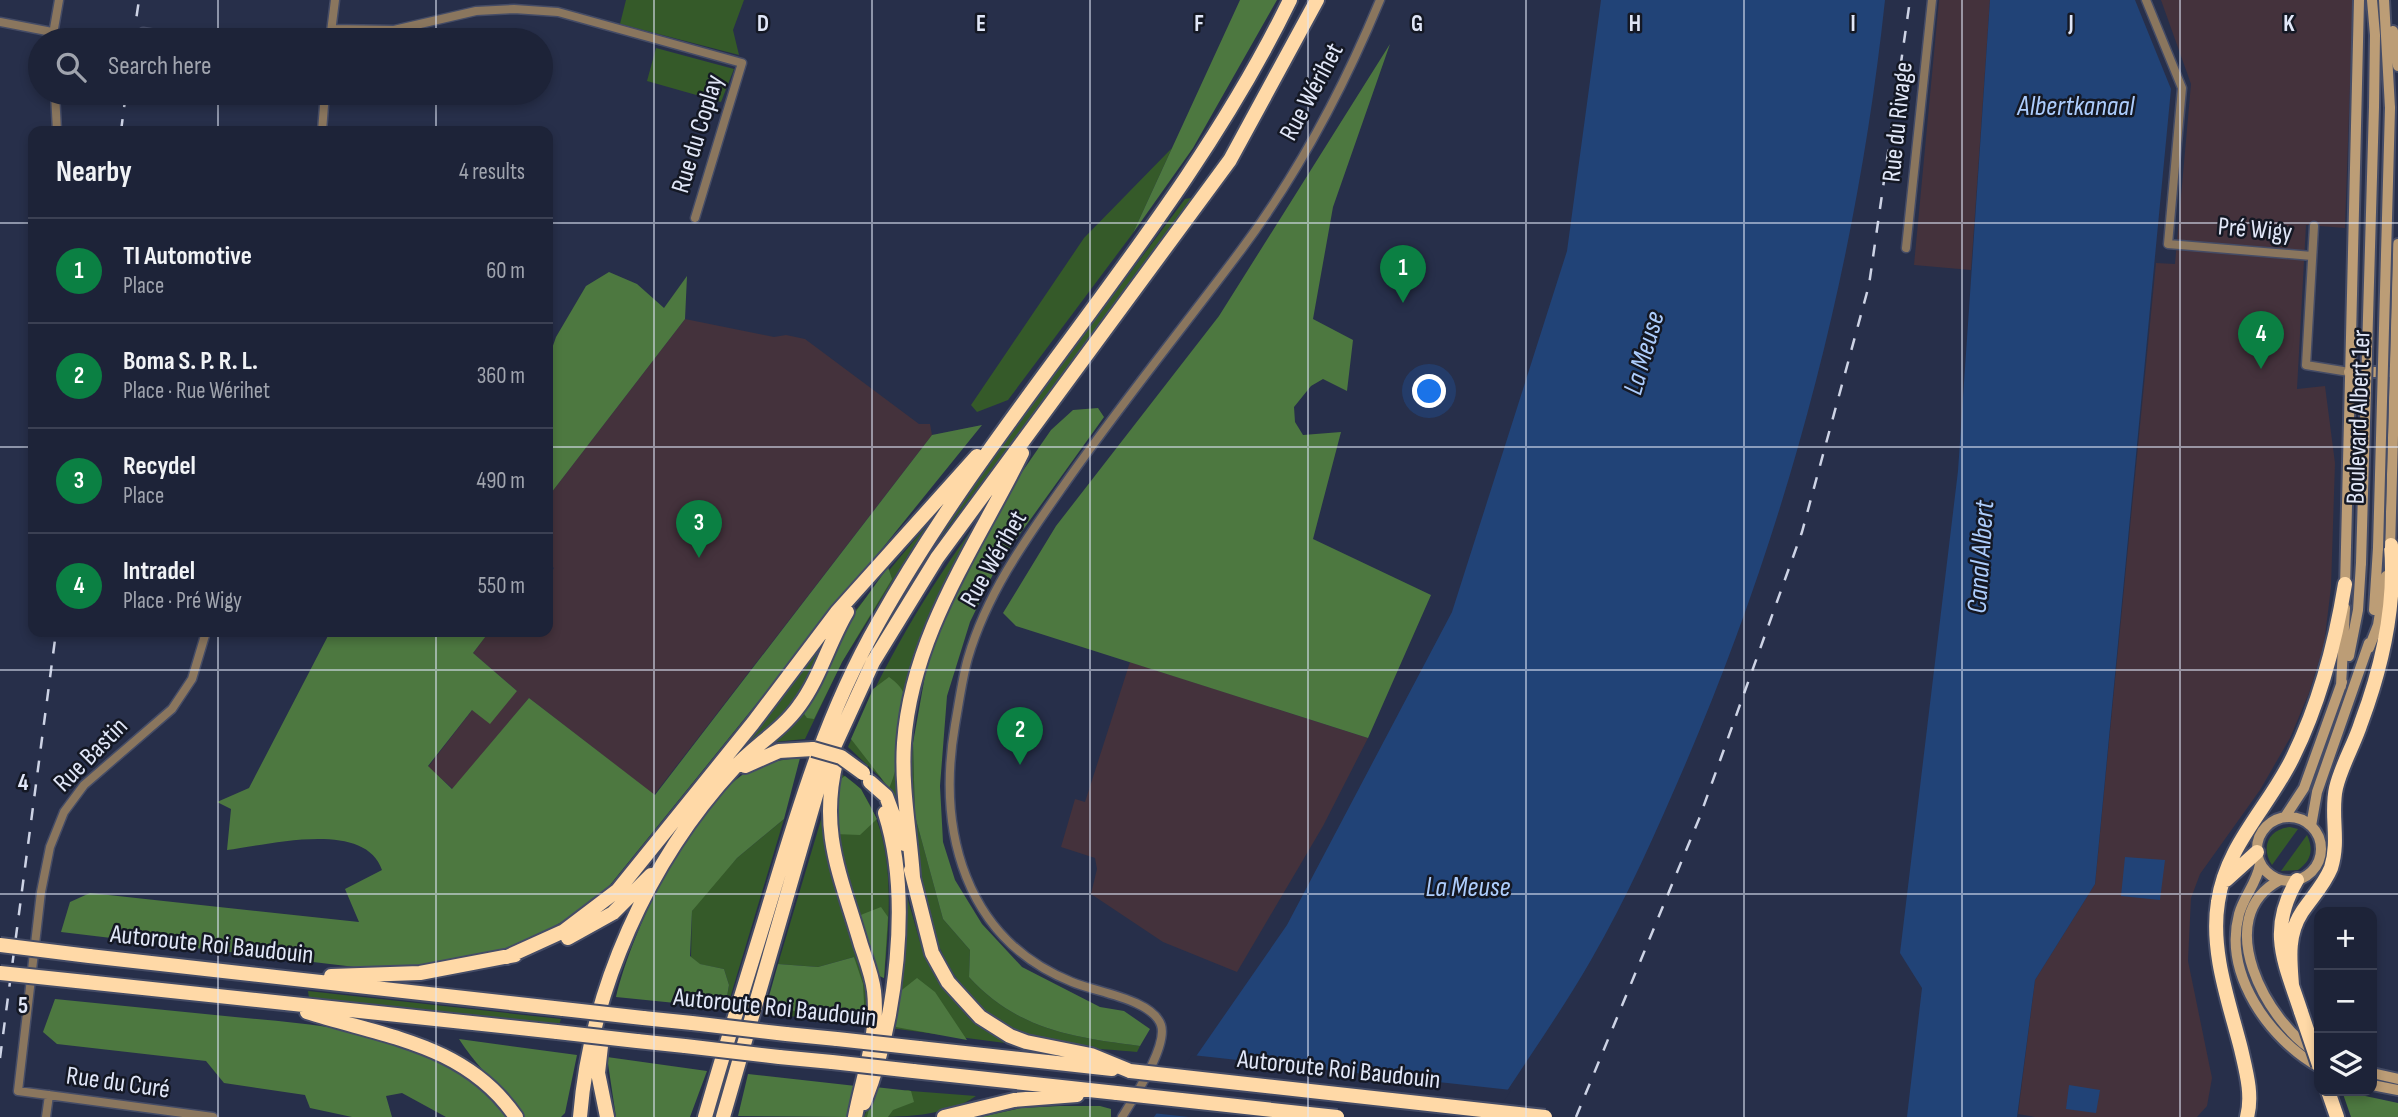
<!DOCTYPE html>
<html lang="en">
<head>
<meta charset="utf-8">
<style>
	:root { --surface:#1d2338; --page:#252b40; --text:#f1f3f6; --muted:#a0a4ae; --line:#3b4053; --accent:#0b8043 }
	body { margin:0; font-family:"Sofia Sans Condensed",sans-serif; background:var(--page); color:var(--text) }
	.controls { position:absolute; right:21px; bottom:21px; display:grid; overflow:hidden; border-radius:14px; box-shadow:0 4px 10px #0003 }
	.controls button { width:63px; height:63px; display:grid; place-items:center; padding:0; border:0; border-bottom:2px solid var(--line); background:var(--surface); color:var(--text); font:35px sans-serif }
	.you { position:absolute; left:1430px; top:392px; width:24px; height:24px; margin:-18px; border:5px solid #fff; border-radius:50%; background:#1a73e8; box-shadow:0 0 0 10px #1a73e833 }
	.badge { display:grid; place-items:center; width:46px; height:46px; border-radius:50%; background:var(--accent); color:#fff; font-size:23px; font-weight:700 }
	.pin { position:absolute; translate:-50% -58px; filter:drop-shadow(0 2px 4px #0008) }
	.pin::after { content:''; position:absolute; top:37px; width:24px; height:21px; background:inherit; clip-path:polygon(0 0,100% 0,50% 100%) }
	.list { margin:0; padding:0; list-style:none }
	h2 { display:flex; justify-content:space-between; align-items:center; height:91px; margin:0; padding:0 28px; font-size:30px }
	h2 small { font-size:23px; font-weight:400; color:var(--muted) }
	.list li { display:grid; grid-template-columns:46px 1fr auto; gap:21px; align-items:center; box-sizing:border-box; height:105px; padding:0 28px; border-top:2px solid var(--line) }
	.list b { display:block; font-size:26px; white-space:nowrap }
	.list p { margin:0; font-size:23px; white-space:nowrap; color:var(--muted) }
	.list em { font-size:23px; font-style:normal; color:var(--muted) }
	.icon { flex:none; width:38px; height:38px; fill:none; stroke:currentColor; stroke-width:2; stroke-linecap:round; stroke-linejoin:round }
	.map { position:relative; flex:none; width:2398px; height:1117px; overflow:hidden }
	.search { position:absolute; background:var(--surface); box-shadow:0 4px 10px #0003; left:28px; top:28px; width:525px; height:77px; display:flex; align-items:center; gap:18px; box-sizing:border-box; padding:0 24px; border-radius:38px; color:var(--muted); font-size:26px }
	.panel { position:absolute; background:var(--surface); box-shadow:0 4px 10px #0003; left:28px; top:126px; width:525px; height:511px; border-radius:14px }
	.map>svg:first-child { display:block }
	.industrial { fill:#44323c }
	.green { fill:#355a29 }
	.forest { fill:#4d7840 }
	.water { fill:#214377 }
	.pier { fill:#272f4a }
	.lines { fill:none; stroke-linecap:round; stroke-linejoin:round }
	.street-casing { stroke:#454c66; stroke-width:11 }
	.secondary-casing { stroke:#454c66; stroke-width:14 }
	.highway-casing { stroke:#454c66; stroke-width:18 }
	.street { stroke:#8a765e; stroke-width:8 }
	.secondary { stroke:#bc9d76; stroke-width:10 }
	.highway { stroke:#ffd9a7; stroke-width:14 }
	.rail { stroke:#cdd3e5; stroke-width:2.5; stroke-dasharray:12 12; stroke-linecap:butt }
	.secondary-bridge-casing { stroke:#454c66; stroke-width:14; stroke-linecap:butt }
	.highway-bridge-casing { stroke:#454c66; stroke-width:18; stroke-linecap:butt }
	.secondary-bridge { stroke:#bc9d76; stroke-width:10 }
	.highway-bridge { stroke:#ffd9a7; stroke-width:14 }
	.grid { fill:none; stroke:#e1e7f8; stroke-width:2; stroke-opacity:0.55 }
	.labels { text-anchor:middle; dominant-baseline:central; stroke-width:5; stroke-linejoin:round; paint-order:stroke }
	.street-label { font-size:26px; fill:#e1e7f8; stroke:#141824 }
	.water-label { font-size:28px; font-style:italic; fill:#adcdfd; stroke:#141824 }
	.grid-label { font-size:23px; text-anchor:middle; font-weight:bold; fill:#e1e7f8; stroke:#141824; stroke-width:5; stroke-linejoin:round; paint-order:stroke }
</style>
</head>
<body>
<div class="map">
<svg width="2398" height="1117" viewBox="0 0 2398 1117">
	<rect width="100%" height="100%" fill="#272f4a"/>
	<path class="industrial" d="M1939 0H1990L1971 270 1914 265Z
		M2161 0H2353L2345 228 2306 225 2297 389 2325 386 2335 463 2331 587 2324 645 2309 693 2290 738 2260 790 2200 874 2191 898 2188 961 2212 1078 2207 1106 2197 1117H2035L2018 1114 2035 980 2095 884 2156 263 2175 264 2191 84Z
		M685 319 774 337 786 335 805 339 919 424H930L932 435 654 795 529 698 453 789 428 767 473 709 517 691 473 653 489 632H548V579L554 568 548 562V497Z
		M1130 662 1368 738 1323 826 1237 972 1163 942 1091 894 1097 869 1095 858 1061 847 1075 799 1085 802Z"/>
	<path class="green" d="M626 0H744L733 30 739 55 620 24Z
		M656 48 734 69 721 102 647 81Z
		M1172 148 1133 233 1008 400 977 412 971 405 1084 238Z
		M1196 197 934 546 986 466 1185 199Z
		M980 518C929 613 893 697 898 808L881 778 848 747C883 665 927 590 980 518Z
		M927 525 842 662 805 739 774 742 855 611Z
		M824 643 792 706 716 777Z
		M913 743 915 816 936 893 943 919 970 950 969 977C1018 1030 1072 1037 1140 1046L1137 1052C1097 1048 1054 1049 1017 1031 919 986 904 838 913 743Z
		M837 771C845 777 857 783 862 792 898 843 889 919 884 978L875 974 836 841Z
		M823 813 825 844 867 983 870 1026 765 1013 766 1007 865 1020 854 957 818 967 778 964Z
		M784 819 727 1008H725L729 985 724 969 699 964 691 957 692 911 699 899 737 858Z
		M2290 827 2298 829 2272 865C2260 847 2269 829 2290 827Z
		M2307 835C2314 850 2311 861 2298 870L2281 871Z
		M901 875 920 942 933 972 966 1015 1005 1043 890 1028Z
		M308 991 561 1019 559 1025 309 998Z
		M908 1090 911 1091 976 1096C946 1117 901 1117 864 1117L871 1100Z"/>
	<path class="forest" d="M1240 0H1277L1193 148 1133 233Z
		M1390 44 1333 207 1313 319 1353 340 1347 391 1323 379 1311 386 1294 407 1295 422 1303 435 1341 432 1313 539 1431 595 1368 738 1016 626 1003 613 1056 526 1219 316Z
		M609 272 637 284 664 308 687 276 685 319 548 497V360L556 337 586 286Z
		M1098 408 1104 417 997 566 970 622 947 696 940 786 943 842 955 880 982 924 1022 967 1100 1007 1124 1011 1150 1029 1140 1046C1072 1037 1018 1030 969 977L970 950 943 919 915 816 913 743 926 670 942 623 961 583 1022 472 1051 430 1073 410Z
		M982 425 610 885C543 948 462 968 372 969L61 932 70 902 90 893 359 922 345 889 382 870C365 819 268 845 227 850L231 809 217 802 249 788 330 632H489L473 653 517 691 490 724 472 710 428 766 452 789 529 698 655 795 932 435Z
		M888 567 892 579 842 662 814 719 807 718 802 711 844 628Z
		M889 677C897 683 904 689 905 699 907 716 897 774 889 788L851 739 873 689Z
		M800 758 784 819 737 858 692 911 690 956 700 964 724 969 729 985 725 1008 616 997C632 931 691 802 753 768 767 761 784 760 800 758Z
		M845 776 861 789 877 819 860 835 835 834V783Z
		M881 907 888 917 884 978 875 974 858 916Z
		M854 957 863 984 865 1021 766 1007 778 964 818 967Z
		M917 978 935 992 967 1040 896 1027 898 993Z
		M55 999C115 1005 175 1011 235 1017 299 1023 369 1028 428 1054 459 1068 486 1089 506 1117H446L402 1093 386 1096 392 1117H352L310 1108 305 1095 224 1083 206 1061 57 1044 43 1032Z
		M459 1039 577 1055 565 1113 561 1117H524C503 1089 477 1068 459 1039Z
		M607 1057 707 1071 690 1117H616Z
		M748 1074 856 1086 848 1117 738 1116Z
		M875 1087 911 1091 914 1102 893 1110 888 1117H867Z
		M2342 1091 2398 1103V1117H2351Z
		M1060 1106H1100L1111 1109V1117H980L1021 1108Z"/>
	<path class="water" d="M1601 0H1885C1857 263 1789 523 1685 765 1656 832 1627 898 1591 960 1560 1014 1523 1065 1490 1117H1154L1287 925 1452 612 1567 251Z
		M1990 0H2135L2171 89 2095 884 2035 980 2017 1117H1907L1922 988 1900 953 1958 471Z
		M2125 857 2165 860 2160 900 2121 896Z
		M2069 1085 2100 1090 2096 1113 2066 1109Z"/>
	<path class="pier" d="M1192 1055 1511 1090 1494 1117H1189L1152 1113Z"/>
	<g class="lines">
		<defs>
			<path id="street" d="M2146 0 2182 88 2168 244 2312 256
				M0 22 52 32
				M332 29 394 30 476 11 514 9 558 12 742 63 695 218
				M143 32 192 40
				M52 40 59 0
				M330 40 335 0
				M55 93 57 131
				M322 131 325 93
				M2314 226 2306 365 2349 372
				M1906 248 1932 0
				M206 632 192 679 172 709 84 785 64 812 50 847 41 892 18 1091 213 1117
				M46 1117 49 1095
				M1122 1117C1134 1098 1168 1046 1161 1025 1152 999 1095 992 1072 982 964 939 937 830 955 725 959 703 962 679 968 658 987 593 1026 539 1064 485 1120 405 1182 329 1241 250 1297 175 1344 87 1380 0"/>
			<path id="secondary" d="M2372 0 2375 35 2374 107
				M2384 0 2390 108
				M2393 31 2398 66
				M2349 372H2391
				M2390 550 2398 244
				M2345 589 2359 0
				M2374 610 2378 548
				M2369 648 2378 625 2386 576
				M2349 656 2358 610 2361 563
				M2341 686 2345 608
				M2285 817 2304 788 2342 682
				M2257 849a32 32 0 1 1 64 0a32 32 0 1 1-64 0Z
				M2311 826 2317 792 2369 643
				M2260 864C2257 883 2244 896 2239 914 2223 974 2269 1039 2319 1067
				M2280 880C2209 917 2267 1024 2317 1053
				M2372 1073 2398 1079
				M2372 1085 2398 1090"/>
			<path id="highway" d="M837 758C818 831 841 876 861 945 866 960 872 975 874 991 879 1034 863 1075 855 1117
				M745 766 779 751 813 749
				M870 782 886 796 904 844
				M911 870 932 953 948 982 980 1017 1010 1036 1026 1042 1091 1055 1130 1071
				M913 877C910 833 901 788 904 743 912 634 975 548 1022 453
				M2226 880 2257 852
				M2297 880C2267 931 2285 963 2301 1012
				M568 938 613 913 651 875
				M89 956 563 1009
				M507 957 564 931 618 890 753 723 837 612 977 456
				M331 976 420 973 515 955
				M86 982 557 1032
				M2292 985C2290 959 2287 935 2302 912 2312 897 2324 885 2331 868 2340 840 2330 814 2336 788 2341 766 2354 745 2361 723 2382 667 2396 605 2391 545
				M307 1012C385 1037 466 1044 516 1117
				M643 1018 692 1023
				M786 1034 837 1039
				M602 1037 598 1073 607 1117
				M637 1041 685 1046
				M919 1048 1112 1069
				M779 1057 832 1062
				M913 1071 1117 1093
				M2328 1091 2337 1117
				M864 1103C896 1022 912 897 885 813
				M580 1117C590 991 648 861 734 768 754 746 782 730 799 706 820 678 829 642 847 612
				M705 1117C725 1047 747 978 768 909 798 810 826 714 878 623 1000 405 1180 226 1290 0
				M723 1117 823 771 873 662 937 558 1230 160 1317 0
				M944 1117 1014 1100 1077 1095
				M2247 1117C2253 1095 2246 1071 2241 1049 2229 1002 2210 951 2218 902 2226 845 2269 807 2293 757 2320 702 2335 645 2345 584"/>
		</defs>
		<use href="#street" class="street-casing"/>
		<use href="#secondary" class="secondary-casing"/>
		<use href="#highway" class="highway-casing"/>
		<use href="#street" class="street"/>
		<use href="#secondary" class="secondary"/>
		<use href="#highway" class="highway"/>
		<path class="rail" d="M133 40 139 0
			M121 131 126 93
			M0 1058 56 632
			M1576 1117 1699 819 1802 532 1869 285 1910 0"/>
		<defs>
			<path id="secondary-bridge" d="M2378 548 2390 108
				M2361 563 2374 107"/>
			<path id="highway-bridge" d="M813 749 841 757 863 773
				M0 945 89 956
				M0 973 86 982
				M563 1009 643 1018
				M2301 1012 2319 1065
				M692 1023 786 1034
				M557 1032 637 1041
				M837 1039 919 1048
				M685 1046 779 1057
				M832 1062 913 1071
				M1130 1071 1545 1117
				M1117 1093 1337 1117"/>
		</defs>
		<use href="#secondary-bridge" class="secondary-bridge-casing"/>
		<use href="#highway-bridge" class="highway-bridge-casing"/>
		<use href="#secondary-bridge" class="secondary-bridge"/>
		<use href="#highway-bridge" class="highway-bridge"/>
	</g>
	<path class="grid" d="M218 0V40M436 0V40M654 0V1117M872 0V1117M1090 0V1117M1308 0V1117M1526 0V1117M1744 0V1117M1962 0V1117M2180 0V1117M218 93V131M436 93V131M0 223H33M548 223H2398M0 447H33M548 447H2398M218 632V1117M436 632V1117M0 670H2398M0 894H2398"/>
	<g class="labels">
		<g class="street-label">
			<text transform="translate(1312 92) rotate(-62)">Rue Wérihet</text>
			<text transform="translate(1898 122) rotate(-84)">Rue du Rivage</text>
			<text transform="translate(698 134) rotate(-73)">Rue du Coplay</text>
			<text transform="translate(2255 230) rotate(5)">Pré Wigy</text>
			<text transform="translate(2359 417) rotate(-88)">Boulevard Albert 1er</text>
			<text transform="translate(994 559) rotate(-60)">Rue Wérihet</text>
			<text transform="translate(91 755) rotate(-45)">Rue Bastin</text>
			<text transform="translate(212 945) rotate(6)">Autoroute Roi Baudouin</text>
			<text transform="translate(775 1008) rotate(6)">Autoroute Roi Baudouin</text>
			<text transform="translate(1339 1070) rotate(6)">Autoroute Roi Baudouin</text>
			<text transform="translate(118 1083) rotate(8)">Rue du Curé</text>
		</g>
		<g class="water-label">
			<text x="2076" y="106">Albertkanaal</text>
			<text transform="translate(1644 353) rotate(-74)">La Meuse</text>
			<text transform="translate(1981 557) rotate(-86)">Canal Albert</text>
			<text x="1468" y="887">La Meuse</text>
		</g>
	</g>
	<g class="grid-label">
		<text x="763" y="31">D</text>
		<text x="981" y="31">E</text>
		<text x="1199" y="31">F</text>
		<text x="1417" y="31">G</text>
		<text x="1635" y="31">H</text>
		<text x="1853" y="31">I</text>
		<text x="2071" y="31">J</text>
		<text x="2289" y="31">K</text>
		<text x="23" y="790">4</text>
		<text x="23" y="1013">5</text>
	</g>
</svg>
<div class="controls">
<button>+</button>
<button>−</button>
<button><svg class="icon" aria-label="layers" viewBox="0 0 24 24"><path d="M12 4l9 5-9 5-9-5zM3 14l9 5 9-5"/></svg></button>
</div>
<div class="you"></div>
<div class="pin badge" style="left:1403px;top:303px">1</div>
<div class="pin badge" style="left:1020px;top:765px">2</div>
<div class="pin badge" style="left:699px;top:558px">3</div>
<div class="pin badge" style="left:2261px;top:369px">4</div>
<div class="search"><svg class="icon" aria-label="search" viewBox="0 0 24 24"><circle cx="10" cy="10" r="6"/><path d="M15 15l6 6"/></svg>Search here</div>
<section class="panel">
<h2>Nearby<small>4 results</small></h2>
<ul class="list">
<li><span class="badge">1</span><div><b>TI Automotive</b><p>Place</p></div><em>60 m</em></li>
<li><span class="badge">2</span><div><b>Boma S. P. R. L.</b><p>Place · Rue Wérihet</p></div><em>360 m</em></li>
<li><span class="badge">3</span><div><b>Recydel</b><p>Place</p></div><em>490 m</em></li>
<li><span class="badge">4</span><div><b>Intradel</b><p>Place · Pré Wigy</p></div><em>550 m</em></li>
</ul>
</section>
</div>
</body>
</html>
